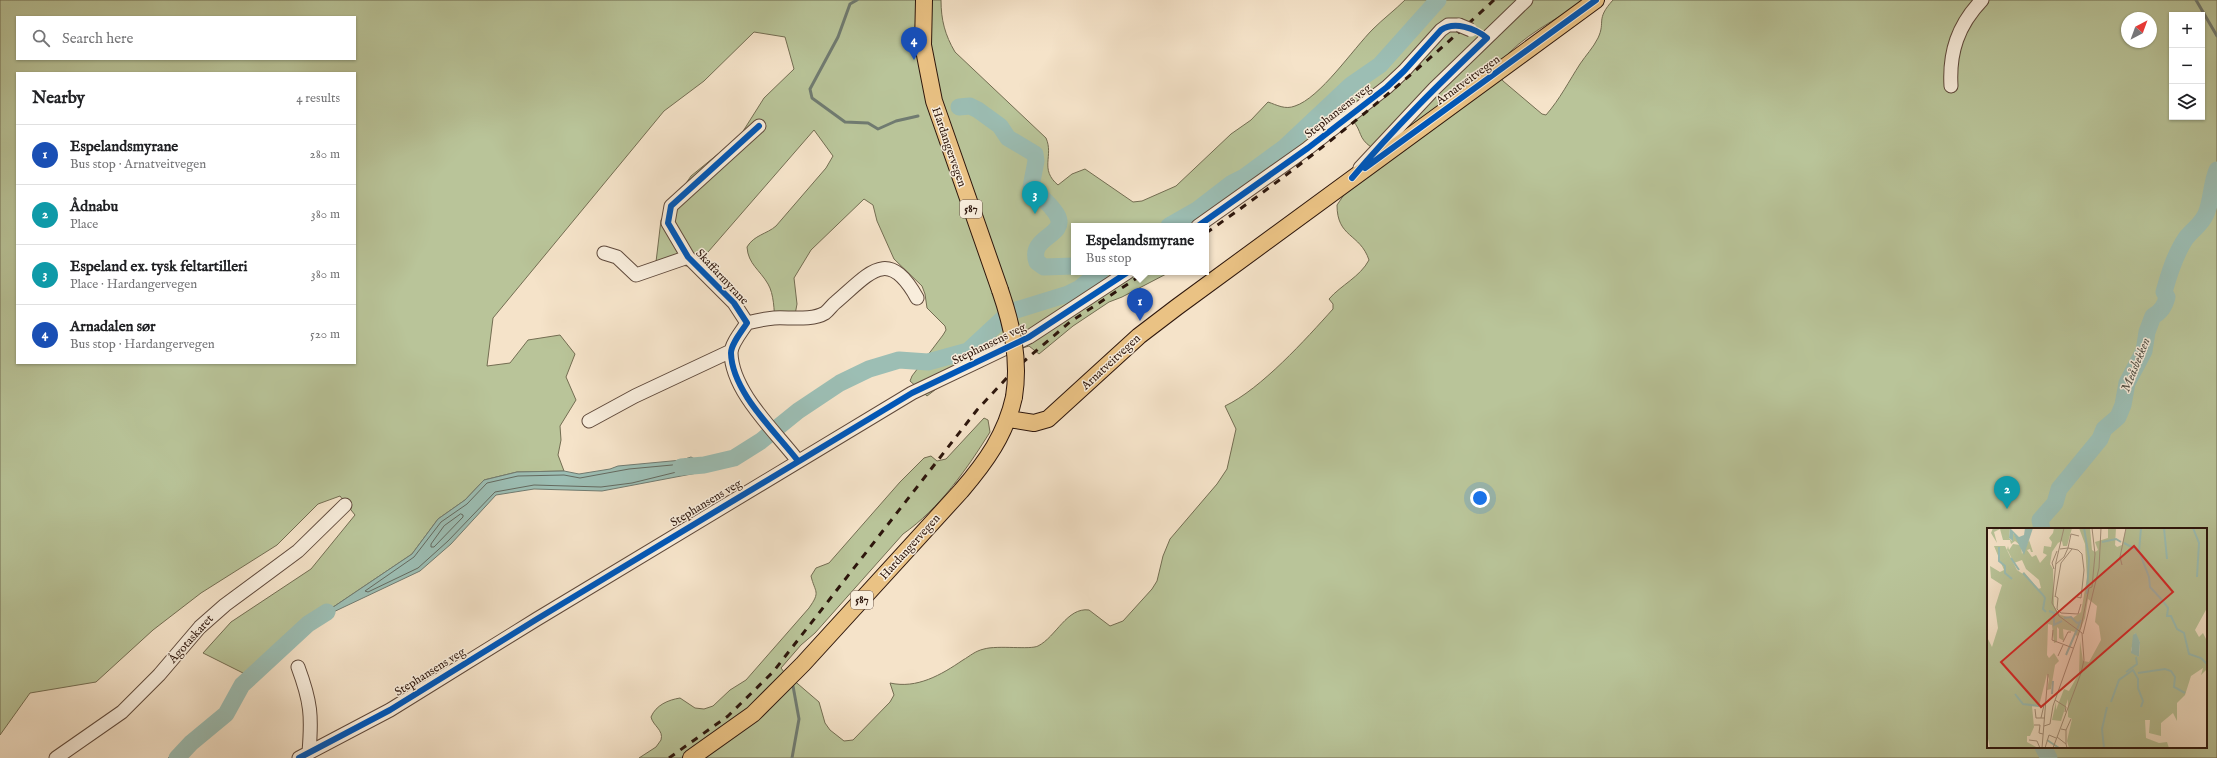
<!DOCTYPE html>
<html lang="en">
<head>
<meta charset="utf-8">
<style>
	:root { --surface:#fff; --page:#f6f6f6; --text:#202124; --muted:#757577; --line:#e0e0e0; --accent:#d93025 }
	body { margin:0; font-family:"IM FELL English",serif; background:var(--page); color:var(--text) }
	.controls { position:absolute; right:12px; top:12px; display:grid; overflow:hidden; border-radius:0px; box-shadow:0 1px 3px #0004 }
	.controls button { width:36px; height:36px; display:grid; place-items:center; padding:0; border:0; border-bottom:1px solid var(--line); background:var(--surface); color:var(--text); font:20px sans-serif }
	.compass { position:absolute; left:2121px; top:12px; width:36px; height:36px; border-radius:50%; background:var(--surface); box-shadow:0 1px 3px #0004; rotate:41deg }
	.you { position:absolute; left:1480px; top:498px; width:14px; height:14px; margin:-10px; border:3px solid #fff; border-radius:50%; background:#1a73e8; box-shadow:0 0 0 6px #1a73e833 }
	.badge { display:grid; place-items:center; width:26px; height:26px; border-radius:50%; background:var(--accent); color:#fff; font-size:13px; font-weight:700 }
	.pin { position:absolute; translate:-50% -33px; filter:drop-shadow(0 1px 2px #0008) }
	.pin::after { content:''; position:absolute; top:21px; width:14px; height:12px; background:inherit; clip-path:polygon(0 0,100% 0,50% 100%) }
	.popup { position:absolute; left:1071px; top:223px; width:138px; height:52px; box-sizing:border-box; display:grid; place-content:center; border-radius:0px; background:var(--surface); filter:drop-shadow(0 1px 3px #0005); font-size:13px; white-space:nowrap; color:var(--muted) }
	.popup b { font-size:15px; color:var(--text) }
	.popup::after { content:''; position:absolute; left:50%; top:100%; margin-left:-8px; border:8px solid transparent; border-top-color:var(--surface) }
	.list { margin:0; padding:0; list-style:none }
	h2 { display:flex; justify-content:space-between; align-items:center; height:52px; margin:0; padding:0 16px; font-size:17px }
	h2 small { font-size:13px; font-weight:400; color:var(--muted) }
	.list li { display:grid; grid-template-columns:26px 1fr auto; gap:12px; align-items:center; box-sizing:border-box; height:60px; padding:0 16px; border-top:1px solid var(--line) }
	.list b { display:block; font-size:15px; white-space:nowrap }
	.list p { margin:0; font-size:13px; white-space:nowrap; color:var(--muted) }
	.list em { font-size:13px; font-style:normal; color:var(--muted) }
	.icon { flex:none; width:22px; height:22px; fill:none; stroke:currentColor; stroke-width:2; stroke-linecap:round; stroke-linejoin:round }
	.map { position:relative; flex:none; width:2217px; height:758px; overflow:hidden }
	.search { position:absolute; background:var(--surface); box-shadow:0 1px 3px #0004; left:16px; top:16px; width:340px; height:44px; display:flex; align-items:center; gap:10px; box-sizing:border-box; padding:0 14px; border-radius:0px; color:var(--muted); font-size:15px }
	.panel { position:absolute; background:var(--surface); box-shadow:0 1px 3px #0004; left:16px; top:72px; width:340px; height:292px; border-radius:0px }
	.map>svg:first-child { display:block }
	.green { fill:#b9c499; stroke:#736d52; fill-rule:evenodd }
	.water { fill:#9cbeb4; stroke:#707b71 }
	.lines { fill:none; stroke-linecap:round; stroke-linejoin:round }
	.shore { stroke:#646a60; stroke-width:1 }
	.stream { stroke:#707b71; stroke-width:3 }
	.river { stroke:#9cbeb4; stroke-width:17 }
	.minor-casing { stroke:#5f493b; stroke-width:15 }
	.major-casing { stroke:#2d160c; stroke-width:18 }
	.minor { stroke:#f8eddc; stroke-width:13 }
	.major { stroke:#eac284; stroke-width:16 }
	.rail { stroke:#2d160c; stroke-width:3; stroke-dasharray:7 7; stroke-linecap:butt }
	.minor-bridge-casing { stroke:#5f493b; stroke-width:15; stroke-linecap:butt }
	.major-bridge-casing { stroke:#2d160c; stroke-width:18; stroke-linecap:butt }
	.minor-bridge { stroke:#f8eddc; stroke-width:13 }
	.major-bridge { stroke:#eac284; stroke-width:16 }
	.cycleway-casing { stroke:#f8eddc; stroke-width:8 }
	.cycleway { stroke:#0057b8; stroke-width:6 }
	.labels { text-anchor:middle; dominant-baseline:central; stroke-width:3; stroke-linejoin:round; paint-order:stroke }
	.shield { fill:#f8eddc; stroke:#6a564a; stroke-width:1 }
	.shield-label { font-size:11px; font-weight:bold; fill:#2d160c }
	.street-label { font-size:12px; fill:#2d160c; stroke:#f8eddc }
	.water-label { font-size:13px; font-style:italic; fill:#545147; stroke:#f8eddc }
	.inset-river { fill:none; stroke:#9cbeb4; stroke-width:2 }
	.inset-road { fill:none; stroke:#a5917d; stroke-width:1 }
	.view { fill:#d62828; fill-opacity:0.15; stroke:#d62828; stroke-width:2 }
	.inset-edge { fill:none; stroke:#2d160c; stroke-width:2 }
</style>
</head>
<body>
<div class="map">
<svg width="2217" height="758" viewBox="0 0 2217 758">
	<rect width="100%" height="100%" fill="#f5e3c9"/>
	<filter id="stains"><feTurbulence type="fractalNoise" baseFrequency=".005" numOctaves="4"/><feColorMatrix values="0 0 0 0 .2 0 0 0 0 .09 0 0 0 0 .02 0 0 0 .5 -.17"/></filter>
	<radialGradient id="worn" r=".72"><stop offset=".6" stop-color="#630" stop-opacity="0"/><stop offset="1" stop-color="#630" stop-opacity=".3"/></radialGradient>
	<path class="green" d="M0 0H941C941 20 945 35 955 52L1046 138C1054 156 1039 169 1058 185L1072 174 1085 169 1133 202 1142 201 1176 186 1231 134 1251 120 1268 102C1277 105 1285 110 1295 106 1320 98 1353 49 1373 29 1383 19 1395 10 1405 0H1586C1556 20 1522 35 1499 64L1500 77 1503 81 1542 114 1546 115C1560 99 1569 81 1580 64 1586 55 1593 48 1598 38 1606 21 1595 20 1613 0H2217V758H639L656 747 661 740C664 730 653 726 651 717 656 705 668 700 680 698L695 708 704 709 713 706 730 690 746 680 809 608C821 591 815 593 811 576L816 568 829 563 900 482 924 458 931 456 937 461 946 459 984 418 988 420 990 432C967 469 939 509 903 534L815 633 801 645 781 668 784 672 819 702 825 723 830 730 844 741 853 740 890 702 894 695 890 683C917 689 941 675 963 660 970 656 975 651 984 649 998 645 1030 650 1038 646 1056 637 1067 607 1089 610L1110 626 1123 621 1152 589 1157 581 1163 556 1170 539 1217 484 1227 469 1236 429 1225 406C1261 389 1306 339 1333 309V304L1329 299C1341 285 1360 277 1369 260 1360 233 1337 238 1337 205L1390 127 1371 147C1358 138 1362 131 1353 121L1206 226H1074V272H1170L1122 297 1109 302 1073 326 1039 354 1029 346 1000 355 982 367 944 383 927 396 910 381 912 376 943 335 946 330 945 326 927 308 925 294 922 286 894 259 877 221 873 205 864 199 811 250 794 278 797 304 794 320 775 322C774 310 774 294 768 284 760 270 748 264 747 247 754 235 767 234 776 226L826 168 833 156 814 130 695 267 656 262 661 220 691 176 740 136 764 98 794 69 785 37 754 32 704 81 664 111 493 318 487 366 510 363 528 340 560 335 575 354 566 377 576 400 560 426 561 440 558 455 564 471 517 472 484 480 465 500 438 519 412 554 308 624 251 677 203 653 231 622 311 569 355 515 340 496 318 504 277 545 201 593 153 630 96 682 30 693 0 735ZM2172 15H2202V117H2172ZM17 17H355V59H17ZM2127 18H2151V42H2127ZM17 73H355V363H17ZM1988 529H2206V747H1988Z"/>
	<path class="water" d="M691 457 702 463 704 467 697 473 602 491 534 489 496 495 451 544 420 571 308 624 412 554 438 519 465 500 484 480 517 472 564 471 579 474 610 469 618 466 682 460Z
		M226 714C216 733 197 741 185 758H168L213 715Z"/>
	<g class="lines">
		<path class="shore" d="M691 461 697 464V467L632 483 601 487 534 485 495 492 448 541 418 568 368 592 365 591 414 557 441 522 467 504 487 483 518 476 564 475 580 478 629 469 683 464Z
			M461 514 463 515V517L434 547H431V544L444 526Z
			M212 722H214V725L200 738 198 737V735Z"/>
		<path class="stream" d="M857 0 850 4 838 37 810 89 812 98 845 122 868 123 878 129 896 121 918 116
			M2196 0 2217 36
			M792 758 799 719 793 686"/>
		<path class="river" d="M959 107 970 106 978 110 1000 126 1008 138 1035 154 1036 161 1031 187C1040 196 1053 206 1058 217 1066 236 1028 237 1037 262L1044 267 1074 266
			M1169 226 1197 210 1232 183 1244 177 1285 147 1351 85 1380 65 1438 0
			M681 467 704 465 734 458 761 441 798 411 840 383 869 369 899 360 928 362 968 351 1010 312 1068 294 1080 288 1100 272
			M2042 529 2040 520 2055 503 2059 489 2100 439 2104 429 2118 417 2123 405 2127 383 2144 351 2147 332 2153 316C2162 312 2165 305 2167 297L2164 292C2169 274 2175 254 2186 238 2193 229 2201 225 2206 214 2212 200 2211 184 2217 170
			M2043 747 2049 758
			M177 758 191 743 226 714 242 685 308 624 327 612"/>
		<defs>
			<path id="minor" d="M1951 86C1949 52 1958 25 1982 0
				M759 126 671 206 668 223 688 257 734 303 747 323C742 331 731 344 731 353 732 392 775 431 798 461
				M1360 168 1434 89 1526 0
				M1198 226 1308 148 1387 87 1404 71 1441 30 1448 25H1459
				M604 253 617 257 636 275 688 257
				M747 323C755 321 764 319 774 318 788 317 812 321 825 313 829 310 832 305 836 302 870 273 888 246 917 298
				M589 421 635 396 731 351
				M298 667C311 702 312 716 309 752
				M56 758 122 712 159 675 200 627 225 605 298 551 345 505
				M299 758 390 710 537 619 912 393 1029 337 1128 272"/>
			<path id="major" d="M924 0 923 45 934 101 1000 290
				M1009 419 1034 423 1048 419 1139 336 1177 307 1596 0
				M691 758 753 714 803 664 961 491C986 462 1006 434 1014 397"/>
		</defs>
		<use href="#minor" class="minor-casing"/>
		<use href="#major" class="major-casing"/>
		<use href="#minor" class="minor"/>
		<use href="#major" class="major"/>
		<path class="rail" d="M1206 233C1308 162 1403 85 1494 0
			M669 758 728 716 773 672 977 410 1016 368 1070 322 1146 272"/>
		<defs>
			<path id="minor-bridge" d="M1459 25 1471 30"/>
			<path id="major-bridge" d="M1000 290C1012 325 1020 359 1014 397"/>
		</defs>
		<use href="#minor-bridge" class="minor-bridge-casing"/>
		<use href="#major-bridge" class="major-bridge-casing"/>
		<use href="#minor-bridge" class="minor-bridge"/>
		<use href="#major-bridge" class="major-bridge"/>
		<defs>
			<path id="cycleway" d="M759 126 671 206 668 223 688 257 734 303 747 323C742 331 731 344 731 353 732 392 775 431 798 461
				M1365 168 1596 0
				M1198 226 1308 148 1387 87 1404 71 1441 30C1454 21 1475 28 1487 38 1440 83 1394 128 1352 178
				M299 758 390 710 537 619 912 393 1029 337 1128 272"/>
		</defs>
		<use href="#cycleway" class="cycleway-casing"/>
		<use href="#cycleway" class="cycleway"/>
	</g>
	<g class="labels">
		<g class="shield">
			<rect x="960" y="200" width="22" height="18" rx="3"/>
			<rect x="851" y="591" width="22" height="18" rx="3"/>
		</g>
		<g class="shield-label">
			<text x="971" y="209">587</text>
			<text x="862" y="600">587</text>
		</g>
		<g class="street-label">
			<text transform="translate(1468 80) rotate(-36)">Arnatveitvegen</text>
			<text transform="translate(1338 111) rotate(-38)">Stephansens veg</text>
			<text transform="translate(949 147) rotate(71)">Hardangervegen</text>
			<text transform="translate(722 277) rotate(47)">Skaffarmyrane</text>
			<text transform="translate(989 344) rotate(-26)">Stephansens veg</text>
			<text transform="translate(1111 362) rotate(-43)">Arnatveitvegen</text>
			<text transform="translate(706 503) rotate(-31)">Stephansens veg</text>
			<text transform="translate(910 547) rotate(-48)">Hardangervegen</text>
			<text transform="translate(191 639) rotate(-48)">Ågotaskaret</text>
			<text transform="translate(430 672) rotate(-32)">Stephansens veg</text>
		</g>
		<g class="water-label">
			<text transform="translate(2136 365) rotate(-68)">Meåsbekken</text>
		</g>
	</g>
	<g transform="translate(1987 528)">
		<rect width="220" height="220" fill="#f5e3c9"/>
		<path d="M6 0H23L22 10 25 13 26 5 34 18 35 26 42 12 46 24H44L43 21 40 22 45 29 49 27 53 35 60 27 56 25 57 18 64 19 65 14 62 10 66 5 67 0H85L80 18H76L75 13 71 15 65 24 63 36 66 41 67 78 73 87 86 90 94 84 100 50 98 16 92 0H103L105 22 108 24 111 22 108 14 121 10V0H129L128 17 130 19 135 17 139 0H220V80L208 102 212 109 216 105 220 113V141L214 147 216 140 204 148 198 167 190 175V193L186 185 174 195V208L162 205 163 192H158L159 210 172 215 180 214 182 220H82L80 213 85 191 81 189V171L74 193 65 192 69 174V182L77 161 82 163 92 145 93 113 96 133 102 134 114 112 112 98 108 94 110 78 101 71 98 90 90 109 88 104 76 101 77 113 72 110V101L70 99V114L67 115 65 97 61 96 60 127 62 130 67 125 72 133 68 137 64 161 60 162 62 151 60 146 52 178H45L47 199 43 208H40V214L51 220H3L0 206V109L5 119 11 100 8 79 15 57 4 50 3 38 13 44 17 42 7 18H18L30 42 36 46 37 44 51 61 54 60 52 52 39 41 35 32 27 35 21 23 20 22 21 18 22 22 26 16 33 17 28 13 24 16 23 12H16L13 1 7 4 10 15 4 5ZM148 105 153 114 152 129 144 123Z" fill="#b9c499" fill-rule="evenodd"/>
		<path d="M23 0 32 9 37 7 38 0H46L37 27 26 5V13L22 10ZM149 105 153 114 152 129 144 125 146 107Z" fill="#9cbeb4"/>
		<path class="inset-river" d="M97 0 102 30 100 66M154 0 152 23 162 49 163 59 176 73M177 0 180 31M206 0 212 15 210 49M115 14 129 11 134 14M137 15 152 23M12 19V33L18 38V45L25 51M24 30 32 42M36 45 56 67M56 67 58 70 56 81 59 84M176 73 181 80 180 88H184L190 101 197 105 202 126 214 130 220 136M62 83 67 85V97L75 93M77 90 84 89 90 95 94 94M79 127 94 92M139 144 150 136 149 129M151 145 178 141 184 143 188 149 187 159 198 165M28 166 36 176 52 178M65 166 66 153M124 174 132 152 146 142 151 151V160L156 173 154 179M60 212 72 220M117 220 115 201 120 179"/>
		<path class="inset-road" d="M69 36 77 29 81 20 73 21M135 37 133 29 139 0M67 41 65 35 70 23M105 59 108 26 105 0M68 68 71 70 70 81 74 85 91 86 94 76M68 69 74 35 85 21M90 69 94 70 97 42 95 26 91 22 81 20 84 6 92 8M66 102 65 112 86 120M96 106 112 40 114 0M76 114 81 104H84M71 128 76 117M68 172 79 179 78 184M48 181 49 190H58M54 190 57 177M47 197H53L52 205 56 206M57 198 63 196 66 178 94 99 102 60 105 59M74 201 79 202V216M79 202 84 191M70 209 79 216 80 220M42 212 50 213 53 220M55 220 61 146M58 220 62 207 69 210M66 220 94 145 97 132 95 105 72 88 65 75 69 34 77 0"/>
		<path class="view" d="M147 18 186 64 54 179 14 134Z"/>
		<rect width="220" height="220" class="inset-edge"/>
	</g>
	<rect width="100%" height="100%" filter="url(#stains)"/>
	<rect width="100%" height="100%" fill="url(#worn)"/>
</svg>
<div class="controls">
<button>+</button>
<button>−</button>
<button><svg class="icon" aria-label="layers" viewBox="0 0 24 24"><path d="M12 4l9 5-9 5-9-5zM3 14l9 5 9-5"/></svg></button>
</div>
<svg class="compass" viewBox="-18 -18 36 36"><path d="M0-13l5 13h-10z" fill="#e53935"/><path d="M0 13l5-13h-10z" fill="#757577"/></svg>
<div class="you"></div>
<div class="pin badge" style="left:1140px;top:321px;background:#1a4fb4">1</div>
<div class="popup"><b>Espelandsmyrane</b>Bus stop</div>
<div class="pin badge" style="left:2007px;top:509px;background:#0f9aa8">2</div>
<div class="pin badge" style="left:1035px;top:214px;background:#0f9aa8">3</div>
<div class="pin badge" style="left:914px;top:60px;background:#1a4fb4">4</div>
<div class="search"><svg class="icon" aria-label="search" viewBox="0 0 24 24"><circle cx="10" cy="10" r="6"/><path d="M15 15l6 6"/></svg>Search here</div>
<section class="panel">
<h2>Nearby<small>4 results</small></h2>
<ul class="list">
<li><span class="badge" style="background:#1a4fb4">1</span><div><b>Espelandsmyrane</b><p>Bus stop · Arnatveitvegen</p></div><em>280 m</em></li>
<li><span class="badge" style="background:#0f9aa8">2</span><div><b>Ådnabu</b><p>Place</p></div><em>380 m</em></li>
<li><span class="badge" style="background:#0f9aa8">3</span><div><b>Espeland ex. tysk feltartilleri</b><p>Place · Hardangervegen</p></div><em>380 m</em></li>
<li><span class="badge" style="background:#1a4fb4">4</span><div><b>Arnadalen sør</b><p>Bus stop · Hardangervegen</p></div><em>520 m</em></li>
</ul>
</section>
</div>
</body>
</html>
